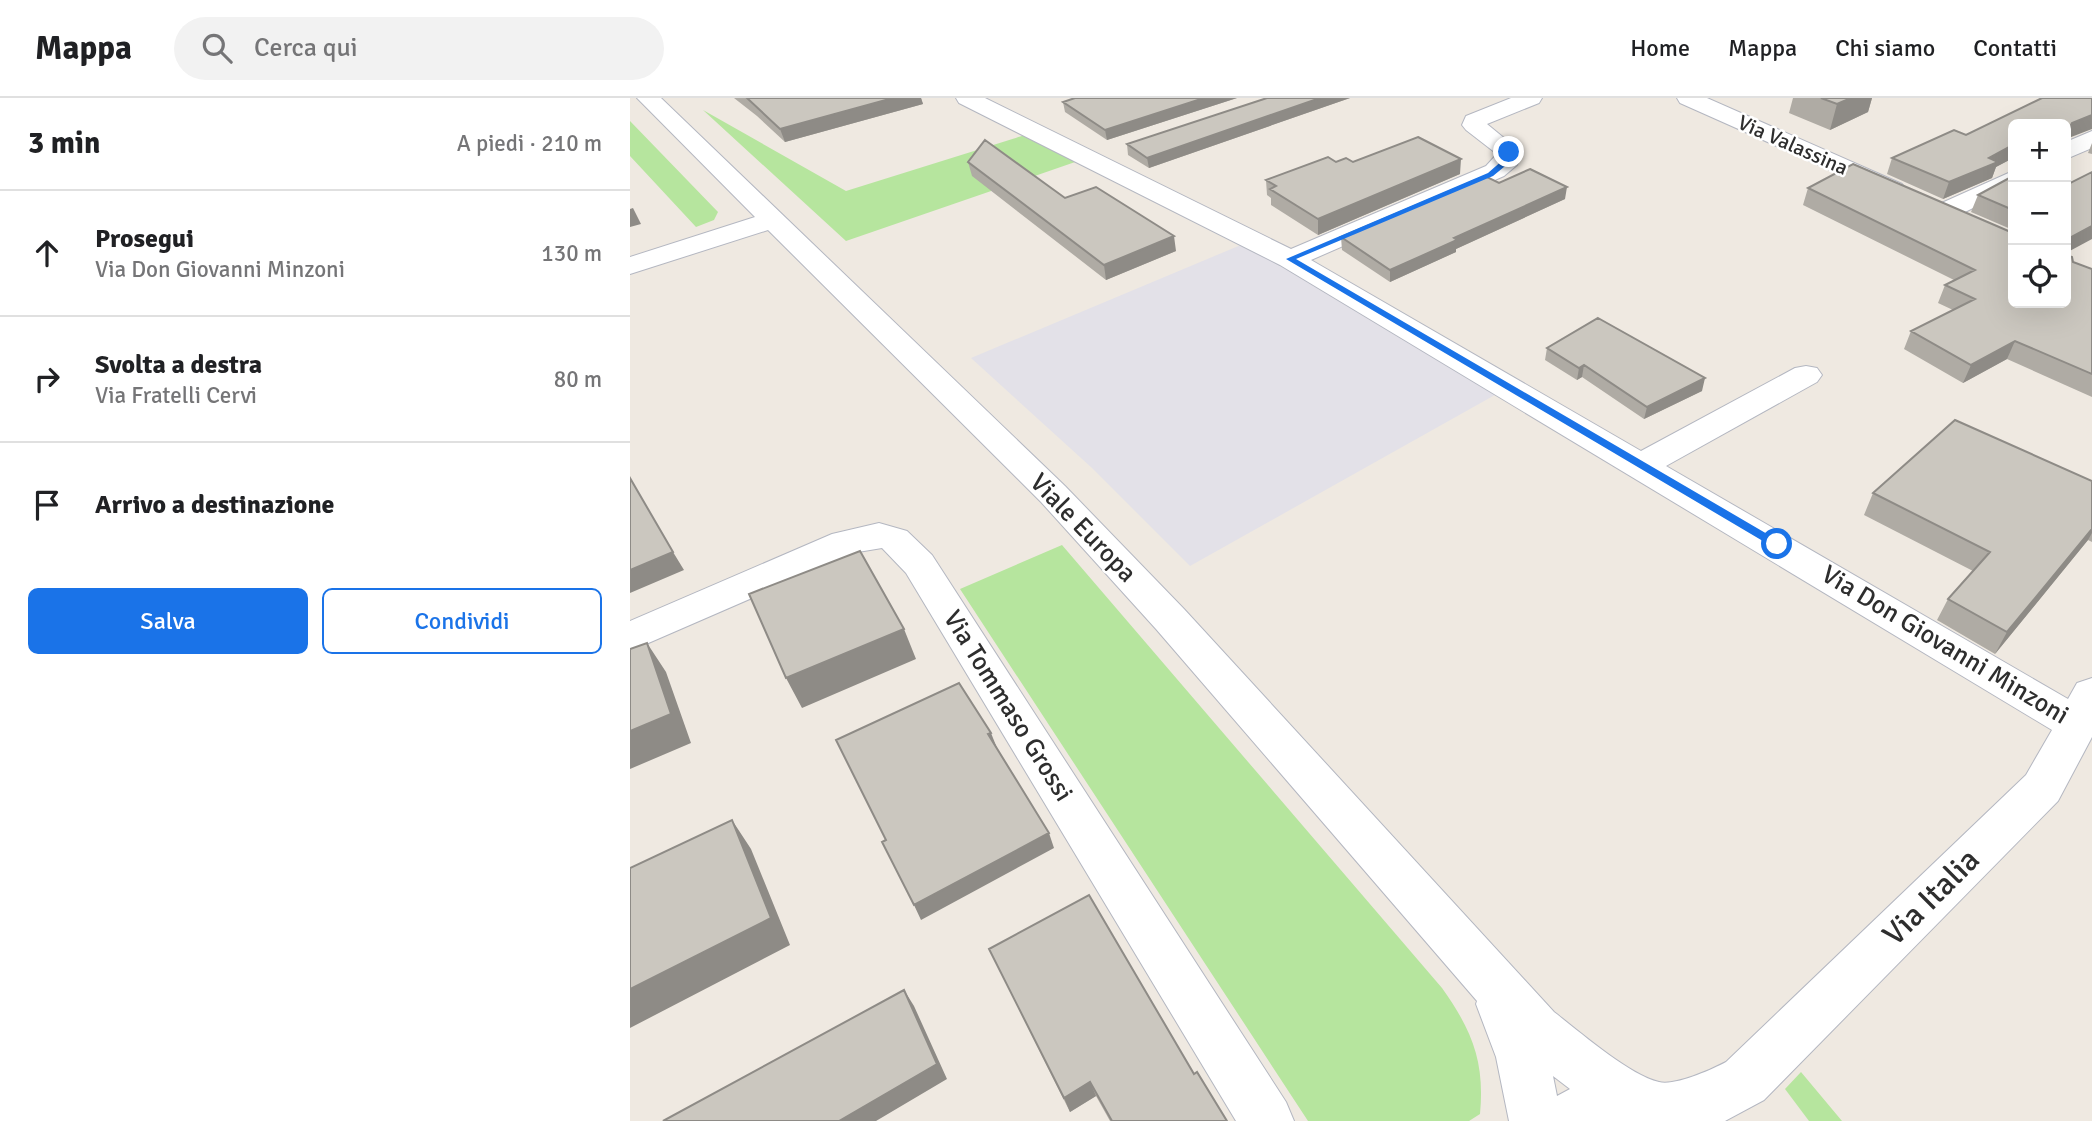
<!DOCTYPE html>
<html lang="it">
<head>
<meta charset="utf-8">
<style>
	:root { --surface:#fff; --page:#f2f2f2; --text:#202124; --muted:#757577; --line:#e0e0e0; --accent:#1a73e8 }
	body { margin:0; font-family:Signika,sans-serif; background:var(--page); color:var(--text) }
	.controls { position:absolute; right:21px; top:21px; display:grid; overflow:hidden; border-radius:10px; box-shadow:0 7px 28px #0002 }
	.controls button { width:63px; height:63px; display:grid; place-items:center; padding:0; border:0; border-bottom:2px solid var(--line); background:var(--surface); color:var(--text); font:35px sans-serif }
	.stop { position:absolute; width:21px; height:21px; margin:-16px; border:5px solid #1a73e8; border-radius:50%; background:#fff }
	.stop.end { background:#1a73e8; border-color:#fff; box-shadow:0 2px 7px #0008 }
	.list { margin:0; padding:0; list-style:none }
	h2 { display:flex; justify-content:space-between; align-items:center; height:91px; margin:0; padding:0 28px; font-size:30px }
	h2 small { font-size:23px; font-weight:400; color:var(--muted) }
	.list li { display:grid; grid-template-columns:46px 1fr auto; gap:21px; align-items:center; box-sizing:border-box; height:126px; padding:0 28px; border-top:2px solid var(--line) }
	.list b { display:block; font-size:26px; white-space:nowrap }
	.list p { margin:0; font-size:23px; white-space:nowrap; color:var(--muted) }
	.list em { font-size:23px; font-style:normal; color:var(--muted) }
	.actions { display:flex; gap:14px; padding:21px 28px }
	.actions a { flex:1; padding:16px 0; border:2px solid var(--accent); border-radius:10px; text-align:center; font-size:24px; color:var(--accent) }
	.actions .main { background:var(--accent); color:#fff }
	.icon { flex:none; width:38px; height:38px; fill:none; stroke:currentColor; stroke-width:2; stroke-linecap:round; stroke-linejoin:round }
	.map { position:relative; flex:none; width:1462px; height:1023px; overflow:hidden }
	header { display:flex; align-items:center; gap:42px; box-sizing:border-box; height:98px; padding:0 35px; background:var(--surface); border-bottom:2px solid var(--line) }
	header strong { font-size:33px }
	nav { display:flex; gap:38px; margin-inline-start:auto; font-size:24px }
	.search { width:490px; height:63px; background:var(--page); display:flex; align-items:center; gap:18px; box-sizing:border-box; padding:0 24px; border-radius:38px; color:var(--muted); font-size:26px }
	main { display:flex }
	aside { flex:1; background:var(--surface) }
	.map>svg:first-child { display:block }
	.industrial { fill:#e3e1e8 }
	.green { fill:#b6e59e }
	.lines { fill:none; stroke-linecap:round; stroke-linejoin:round }
	.minor-casing { stroke:#b4b7c1; stroke-width:2 }
	.minor { fill:#fff; fill-rule:evenodd }
	.wall { fill:#afaba4 }
	.shaded-wall { fill:#8e8b86 }
	.building { fill:#cbc7bf; stroke:#8e8b86; stroke-width:2 }
	.route { fill:#1a73e8 }
	.labels { text-anchor:middle; dominant-baseline:central; stroke-width:5; stroke-linejoin:round; paint-order:stroke }
	.far-street-label { font-size:21px; fill:#2e2e2e; stroke:#fff }
	.street-label { font-size:26px; fill:#2e2e2e; stroke:#fff }
	.near-street-label { font-size:32px; fill:#2e2e2e; stroke:#fff }
</style>
</head>
<body>
<header>
<strong>Mappa</strong>
<div class="search"><svg class="icon" aria-label="search" viewBox="0 0 24 24"><circle cx="10" cy="10" r="6"/><path d="M15 15l6 6"/></svg>Cerca qui</div>
<nav><a>Home</a><a>Mappa</a><a>Chi siamo</a><a>Contatti</a></nav>
</header>
<main>
<aside>
<h2>3 min<small>A piedi · 210 m</small></h2>
<ul class="list">
<li><svg class="icon" aria-label="ahead" viewBox="0 0 24 24"><path d="M12 20V5M6 11l6-6 6 6"/></svg><div><b>Prosegui</b><p>Via Don Giovanni Minzoni</p></div><em>130 m</em></li>
<li><svg class="icon" aria-label="right" viewBox="0 0 24 24"><path d="M7 20v-9h11M14 6l5 5-5 5"/></svg><div><b>Svolta a destra</b><p>Via Fratelli Cervi</p></div><em>80 m</em></li>
<li><svg class="icon" aria-label="arrive" viewBox="0 0 24 24"><path d="M6 21V4h12l-3 4 3 4H6"/></svg><div><b>Arrivo a destinazione</b></div></li>
</ul>
<div class="actions"><a class="main">Salva</a><a>Condividi</a></div>
</aside>
<div class="map">
<svg width="1462" height="1023" viewBox="0 0 1462 1023">
	<rect width="100%" height="100%" fill="#efe9e1"/>
	<path class="industrial" d="M618 144 872 293 560 468 462 370 341 260Z"/>
	<path class="green" d="M73 12 216 93 395 37 448 63 216 143Z
		M0 23 88 114 84 122 66 129 0 58Z
		M432 447 812 890C842 932 855 964 850 1016L839 1023H678L330 491Z
		M1171 974 1212 1023H1179L1155 991Z"/>
	<g class="lines">
		<defs>
			<path id="minor" d="M7 0H31L435 388 554 511 924 914C950 934 999 977 1029 984 1045 988 1081 972 1096 964L1396 677 1422 632 650 167 329 5 326 0H355L661 151 856 68 867 56 836 32 832 27 836 18 881 0H912L909 5 857 26 891 54 887 67 874 78 681 162 1011 353 1165 270 1176 268 1187 270 1192 277 1187 284 1036 368 1438 601 1447 585 1462 580V639L1428 703 1134 1002 1095 1023H879L866 959 846 906 847 903 526 531 411 404 138 132 0 176V159L125 119ZM923 978 940 991 927 998Z
				M1047 0H1077L1272 86 1276 91 1272 96H1254L1050 5Z
				M1462 33V50L1436 61V44Z
				M1383 73V90L1323 120H1305L1301 114 1305 108Z
				M249 425 277 433 302 457 656 1004 664 1023H606L276 475 252 450 228 454 0 553V523L202 436Z"/>
		</defs>
		<use href="#minor" class="minor-casing"/>
		<use href="#minor" class="minor"/>
	</g>
	<path class="wall" d="M104 0H291L293 6 155 44 127 18Z
		M445 0H607L477 42 435 14 433 4Z
		M637 0H720L519 70 498 57 497 46Z
		M1163 0H1242L1238 14 1200 32 1159 15Z
		M1462 0 1436 41V26H1383V60L1366 69 1362 80 1313 101 1257 76 1262 60Z
		M1462 45V56L1458 55Z
		M338 64 435 100 546 153 476 182 342 78Z
		M706 64H723L830 76 688 137 641 107V100L637 97 636 82Z
		M1383 78V132L1341 114 1348 97Z
		M869 85 935 101 826 151V154L760 184 712 152 711 139Z
		M1178 90 1443 164 1462 171V299L1377 261 1333 285 1274 251 1281 233 1323 212 1308 205 1315 187 1324 182 1173 107Z
		M917 250 1072 293 1014 321 952 279 947 282 915 262Z
		M1462 383V444L1458 442 1365 556 1307 522 1318 501 1343 473 1234 417 1243 395Z
		M359 851 564 976 597 1023H480L466 998 440 1014Z"/>
	<path class="shaded-wall" d="M263 0H291L293 6 155 44 150 31Z
		M574 0H607L477 42 475 32Z
		M690 0H720L519 70 517 60Z
		M1221 0H1242L1238 14 1200 32 1207 6Z
		M1462 17V31L1436 41 1442 25Z
		M1383 47V60L1366 69 1362 80 1313 101 1319 84 1359 60Z
		M831 61 830 76 688 137V121Z
		M937 89 935 101 826 151V154L760 184V172L824 140Z
		M3 110 11 126 0 129V111Z
		M1462 128V141L1436 155V142Z
		M544 138 546 153 476 182 474 167Z
		M1385 243 1377 261 1333 285 1341 267Z
		M954 267 952 279 947 282 949 270Z
		M1075 280 1072 293 1014 321 1017 309Z
		M1462 431V435L1458 442 1365 556 1377 534Z
		M43 454 54 472 0 495V472Z
		M274 531 286 561 172 610 156 580Z
		M17 545 36 574 61 645 0 671V633Z
		M361 635 367 650 358 636Z
		M102 722 121 751 160 847 0 930V891Z
		M419 735 424 750 291 822 284 807Z
		M274 892 284 908 317 981 246 1023H209Z
		M460 984 466 998 440 1014 434 1000Z"/>
	<path class="building" d="M117 0H263L150 31Z
		M445 0H574L475 32 433 4Z
		M637 0H690L517 60 497 46Z
		M1191 0H1221L1207 6Z
		M1412 0H1462V17L1442 25 1440 29 1436 28V26L1427 25 1424 26H1383V47L1359 60 1368 64 1319 84 1262 60 1324 32 1336 37Z
		M788 39 831 61 688 121 640 91 646 88 636 82 698 59 706 64 716 60 723 64Z
		M355 42 435 100 466 89 544 138 474 167 338 64Z
		M1223 66 1383 135V205H1436V157L1442 159 1443 164 1462 171V276L1385 243 1341 267 1281 233 1345 201 1315 187 1345 172 1178 90Z
		M900 71 937 89 824 140 827 142 760 172 711 139 855 78 869 85Z
		M1462 74V128L1436 142V87Z
		M1383 78V112L1348 97Z
		M968 220 1075 280 1017 309 954 267 949 270 917 250Z
		M1325 322 1462 383V431L1377 534 1318 501 1360 454 1243 395Z
		M0 380 43 454 0 472Z
		M230 453 274 531 156 580 119 496Z
		M17 545 41 616 0 633V551Z
		M329 585 361 635 358 636 419 735 284 807 252 744 256 742 206 642Z
		M102 722 141 820 0 891V770Z
		M459 797 564 976 567 974 597 1023H482L460 984 434 1000 359 851Z
		M274 892 307 966 209 1023H33Z"/>
	<path class="route" d="M882 53 880 64 863 78 666 161 1151 444V449H1143L656 161 858 75 874 61 876 53Z"/>
	<g class="labels">
		<g class="far-street-label">
			<text transform="translate(1163 47) rotate(24)">Via Valassina</text>
		</g>
		<g class="street-label">
			<text transform="translate(453 430) rotate(46)">Viale Europa</text>
			<text transform="translate(1315 547) rotate(31)">Via Don Giovanni Minzoni</text>
			<text transform="translate(378 608) rotate(58)">Via Tommaso Grossi</text>
		</g>
		<g class="near-street-label">
			<text transform="translate(1301 799) rotate(-45)">Via Italia</text>
		</g>
	</g>
</svg>
<div class="controls">
<button>+</button>
<button>−</button>
<button><svg class="icon" aria-label="locate" viewBox="0 0 24 24"><circle cx="12" cy="12" r="6"/><path d="M12 2v4M12 18v4M2 12h4M18 12h4"/></svg></button>
</div>
<div class="stop" style="left:1147px;top:446px"></div>
<div class="stop end" style="left:879px;top:54px"></div>
</div>
</main>
</body>
</html>
